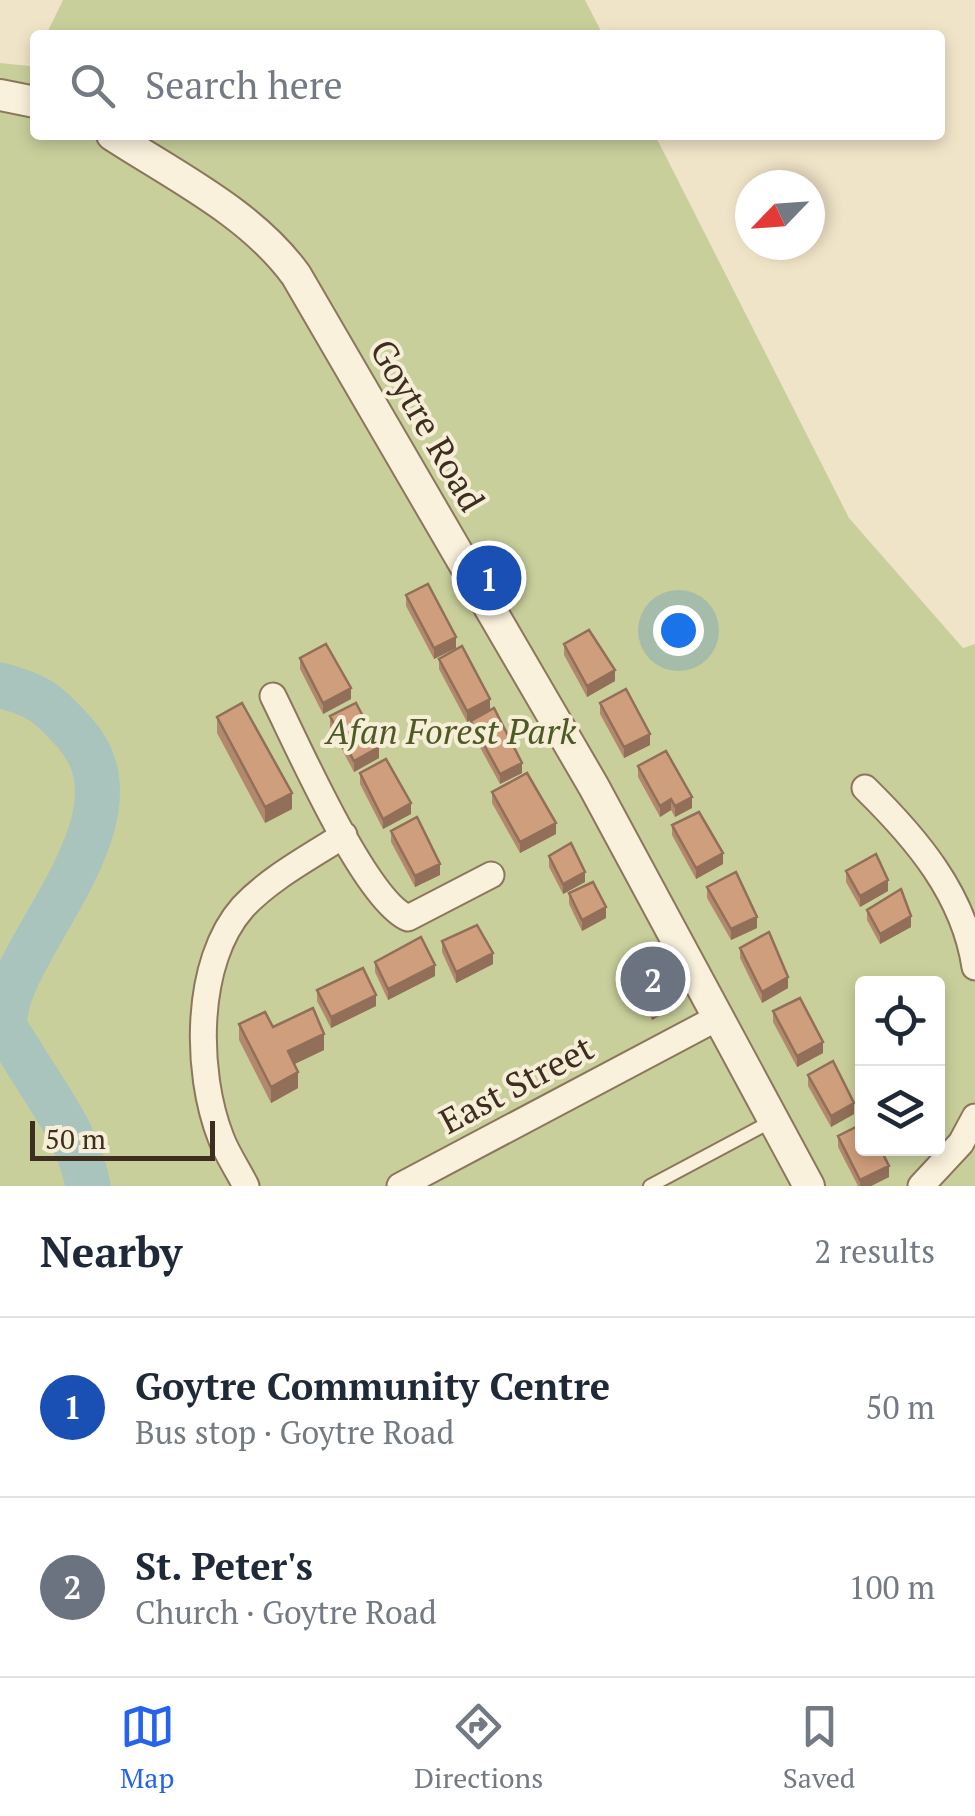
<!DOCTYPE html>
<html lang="en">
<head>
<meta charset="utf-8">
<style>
	:root { --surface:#fff; --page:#f2f2f3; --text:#1f2937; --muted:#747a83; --line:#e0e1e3; --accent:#2563eb }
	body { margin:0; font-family:"PT Serif",serif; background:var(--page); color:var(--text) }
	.controls { position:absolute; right:30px; bottom:30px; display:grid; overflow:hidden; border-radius:10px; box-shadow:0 5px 15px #0003 }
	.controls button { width:90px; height:90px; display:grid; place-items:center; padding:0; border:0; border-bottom:2px solid var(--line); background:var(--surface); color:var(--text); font:50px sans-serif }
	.compass { position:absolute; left:735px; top:170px; width:90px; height:90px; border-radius:50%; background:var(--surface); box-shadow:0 5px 15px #0003; rotate:245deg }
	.scale { position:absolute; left:30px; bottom:25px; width:185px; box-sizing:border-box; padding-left:10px; border:5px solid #3d2e20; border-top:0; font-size:28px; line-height:35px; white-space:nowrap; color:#3d2e20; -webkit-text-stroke:8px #f7eed8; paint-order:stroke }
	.you { position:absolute; left:678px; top:630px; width:35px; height:35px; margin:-25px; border:8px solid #fff; border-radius:50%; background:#1a73e8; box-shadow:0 0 0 15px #1a73e833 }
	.badge { display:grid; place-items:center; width:65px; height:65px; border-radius:50%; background:var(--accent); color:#fff; font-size:32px; font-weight:700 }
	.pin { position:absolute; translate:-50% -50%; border:5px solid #fff; box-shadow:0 2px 10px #0006 }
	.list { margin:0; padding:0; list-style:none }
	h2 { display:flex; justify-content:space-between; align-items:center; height:130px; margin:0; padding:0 40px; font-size:42px }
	h2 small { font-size:32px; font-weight:400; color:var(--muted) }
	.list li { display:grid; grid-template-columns:65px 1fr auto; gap:30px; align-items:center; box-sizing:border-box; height:180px; padding:0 40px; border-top:2px solid var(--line) }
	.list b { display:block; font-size:38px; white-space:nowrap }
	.list p { margin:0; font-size:32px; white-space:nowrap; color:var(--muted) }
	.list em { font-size:32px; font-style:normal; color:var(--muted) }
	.icon { flex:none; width:55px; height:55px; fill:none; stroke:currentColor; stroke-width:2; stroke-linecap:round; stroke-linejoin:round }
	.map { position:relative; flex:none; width:975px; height:1186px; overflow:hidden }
	.search { position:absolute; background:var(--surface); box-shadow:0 5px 15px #0003; left:30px; right:30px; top:30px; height:110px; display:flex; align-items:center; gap:25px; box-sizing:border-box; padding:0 35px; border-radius:10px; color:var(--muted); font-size:38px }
	.sheet { height:490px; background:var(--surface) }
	nav { display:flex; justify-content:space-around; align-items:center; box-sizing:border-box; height:140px; border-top:2px solid var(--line); background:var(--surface); font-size:28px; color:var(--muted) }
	nav a { display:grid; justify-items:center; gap:5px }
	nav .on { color:var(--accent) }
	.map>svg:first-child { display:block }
	.park { fill:#c9cf9b; fill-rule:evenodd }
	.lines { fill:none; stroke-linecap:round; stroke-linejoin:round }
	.river { stroke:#a9c4bc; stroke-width:45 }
	.service-casing { stroke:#8d765c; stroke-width:16 }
	.minor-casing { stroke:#8d765c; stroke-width:29 }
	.tertiary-casing { stroke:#8d765c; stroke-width:34 }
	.service { stroke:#faf1dc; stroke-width:12 }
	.minor { stroke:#faf1dc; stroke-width:25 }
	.tertiary { stroke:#faf1dc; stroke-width:30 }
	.wall { fill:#b2896c }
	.shaded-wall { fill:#916f58 }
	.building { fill:#cf9f7d; stroke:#916f58; stroke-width:2.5 }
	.labels { text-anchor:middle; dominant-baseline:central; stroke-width:8; stroke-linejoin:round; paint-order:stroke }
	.street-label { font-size:35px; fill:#3d2e20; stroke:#f7eed8 }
	.park-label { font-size:35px; font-style:italic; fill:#4d5a26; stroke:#f7eed8 }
</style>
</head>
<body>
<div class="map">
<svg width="975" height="1186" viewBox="0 0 975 1186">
	<rect width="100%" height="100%" fill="#f0e4c8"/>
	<path class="park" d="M63 0H585L603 35H46Z
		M35 58V135H655L849 518 963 648 975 644V1186H0V63L30 66ZM862 984H938V1148H862Z"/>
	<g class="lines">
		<path class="river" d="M0 685C39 696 47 702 74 732 155 820 0 953 5 1025 8 1036 19 1048 24 1058 50 1100 79 1137 88 1186"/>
		<defs>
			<path id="service" d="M650 1186 772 1121"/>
			<path id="minor" d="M273 696C297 744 365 900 408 918L491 875
				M865 788C916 838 964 894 975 967
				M246 1186C238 1170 227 1154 221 1138 195 1072 194 962 243 907 270 878 310 857 344 835
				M400 1186 719 1017
				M921 1186 961 1143 975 1117"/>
			<path id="tertiary" d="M0 95 35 102
				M112 135C175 176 251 213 296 275L594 787 809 1186"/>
		</defs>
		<use href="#service" class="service-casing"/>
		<use href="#minor" class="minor-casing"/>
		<use href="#tertiary" class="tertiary-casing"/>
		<use href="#service" class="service"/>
		<use href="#minor" class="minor"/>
		<use href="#tertiary" class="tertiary"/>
	</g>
	<path class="wall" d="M406 595 456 648 434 659 406 606Z
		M564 644 615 681 587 697 564 655Z
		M300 658 351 699 323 714 300 669Z
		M439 659 490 710 467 722 439 669Z
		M600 703 650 745 624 758 600 714Z
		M330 716 379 758 354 772 330 727Z
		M217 717 292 809 265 823 217 733Z
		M471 721 522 773 500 784 471 731Z
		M638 766 692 808 675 817 671 810 660 817 638 777Z
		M360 773 411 814 383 829 360 784Z
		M492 792 556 834 520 853 492 803Z
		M672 825 723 864 696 879 672 835Z
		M391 831 440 875 415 887 391 842Z
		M549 856 585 882 563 894 549 867Z
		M846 871 888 891 860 907 846 882Z
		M707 887 757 928 731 940 707 898Z
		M569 893 606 918 582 931 569 904Z
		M867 910 911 927 880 944 867 920Z
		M442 941 493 964 456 983 442 952Z
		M740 948 788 988 762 1003 740 958Z
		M375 962 435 976 388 1000 375 972Z
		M629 967 673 1008 652 1020 629 977Z
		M317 990 376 1006 331 1028 317 1001Z
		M773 1011 823 1053 797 1067 773 1022Z
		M239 1024 273 1027 324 1050 295 1064 298 1088 271 1103 239 1040Z
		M808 1075 854 1114 831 1127 808 1086Z
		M838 1136 889 1177 871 1186H858L838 1147Z"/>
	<path class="shaded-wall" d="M456 637V648L434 659V648Z
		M615 670V681L587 697V686Z
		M351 688V699L323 714V703Z
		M490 699V710L467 722V711Z
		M650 734V745L624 758V747Z
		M379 747V758L354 772V761Z
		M522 763V773L500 784V774Z
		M292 793V809L265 823V807Z
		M692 797V808L675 817V806Z
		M671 799V810L660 817V806Z
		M411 803V814L383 829V819Z
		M556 823V834L520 853V842Z
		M723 853V864L696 879V868Z
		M440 864V875L415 887V876Z
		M585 872V882L563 894V884Z
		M888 880V891L860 907V896Z
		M606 907V918L582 931V920Z
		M911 916V927L880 944V934Z
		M757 917V928L731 940V929Z
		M493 953V964L456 983V972Z
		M435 965V976L388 1000V989Z
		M788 977V988L762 1003V992Z
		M376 995V1006L331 1028V1017Z
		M673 998V1008L652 1020V1009Z
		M941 1004V1015L938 1017V1006Z
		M324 1034V1050L288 1067V1051Z
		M823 1042V1053L797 1067V1056Z
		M298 1072V1088L271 1103V1087Z
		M854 1103V1114L831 1127V1116Z
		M889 1166V1177L871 1186H860V1180Z"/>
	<path class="building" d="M428 584 456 637 434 648 406 595Z
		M589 630 615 670 587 686 564 644Z
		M326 644 351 688 323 703 300 658Z
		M462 646 490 699 467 711 439 659Z
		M626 689 650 734 624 747 600 703Z
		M242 703 292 793 265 807 217 717Z
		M356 703 379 747 354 761 330 716Z
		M494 708 522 763 500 774 471 721Z
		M666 751 692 797 675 806 671 799 660 806 638 766Z
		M386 759 411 803 383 819 360 773Z
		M527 773 556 823 520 842 492 792Z
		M699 812 723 853 696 868 672 825Z
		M417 817 440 864 415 876 391 831Z
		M571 843 585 872 563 884 549 856Z
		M876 854 888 880 860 896 846 871Z
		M736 872 757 917 731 929 707 887Z
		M593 882 606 907 582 920 569 893Z
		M901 889 911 916 880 934 867 910Z
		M477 925 493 953 456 972 442 941Z
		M769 932 788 977 762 992 740 948Z
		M421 937 435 965 388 989 375 962Z
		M652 955 673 998 652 1009 629 967Z
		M363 968 376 995 331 1017 317 990Z
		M933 978 934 984H919Z
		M800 998 823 1042 797 1056 773 1011Z
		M313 1008 324 1034 288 1051 298 1072 271 1087 239 1024 265 1012 273 1027Z
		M833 1061 854 1103 831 1116 808 1075Z
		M862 1124V1148H880L889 1166 860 1180 838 1136Z"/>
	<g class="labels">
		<g class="street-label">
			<text transform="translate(428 425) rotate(60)">Goytre Road</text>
			<text transform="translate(516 1084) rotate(-28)">East Street</text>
		</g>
		<g class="park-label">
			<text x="451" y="731">Afan Forest Park</text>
		</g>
	</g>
</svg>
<div class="controls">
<button><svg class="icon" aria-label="locate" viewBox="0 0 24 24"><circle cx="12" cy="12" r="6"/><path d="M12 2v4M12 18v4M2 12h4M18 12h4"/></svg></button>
<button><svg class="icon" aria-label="layers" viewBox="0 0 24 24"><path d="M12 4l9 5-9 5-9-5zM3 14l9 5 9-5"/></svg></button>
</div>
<svg class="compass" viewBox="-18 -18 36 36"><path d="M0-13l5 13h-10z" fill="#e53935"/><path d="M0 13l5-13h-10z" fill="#747a83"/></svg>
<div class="scale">50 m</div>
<div class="you"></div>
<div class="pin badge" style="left:489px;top:578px;background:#1a4fb4">1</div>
<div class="pin badge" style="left:653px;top:979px;background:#6b7280">2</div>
<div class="search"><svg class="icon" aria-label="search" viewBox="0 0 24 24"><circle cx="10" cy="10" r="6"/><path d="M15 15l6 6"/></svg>Search here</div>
</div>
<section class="sheet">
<h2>Nearby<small>2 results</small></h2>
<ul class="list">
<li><span class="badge" style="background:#1a4fb4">1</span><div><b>Goytre Community Centre</b><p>Bus stop · Goytre Road</p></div><em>50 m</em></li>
<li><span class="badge" style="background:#6b7280">2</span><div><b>St. Peter's</b><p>Church · Goytre Road</p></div><em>100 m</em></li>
</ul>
</section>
<nav>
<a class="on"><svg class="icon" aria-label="map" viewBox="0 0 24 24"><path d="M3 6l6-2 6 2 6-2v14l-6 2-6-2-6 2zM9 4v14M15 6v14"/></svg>Map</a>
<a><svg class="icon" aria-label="directions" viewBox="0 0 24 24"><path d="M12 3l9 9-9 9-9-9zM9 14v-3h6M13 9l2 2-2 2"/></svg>Directions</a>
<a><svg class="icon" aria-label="saved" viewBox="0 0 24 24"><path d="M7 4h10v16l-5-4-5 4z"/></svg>Saved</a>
</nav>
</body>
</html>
